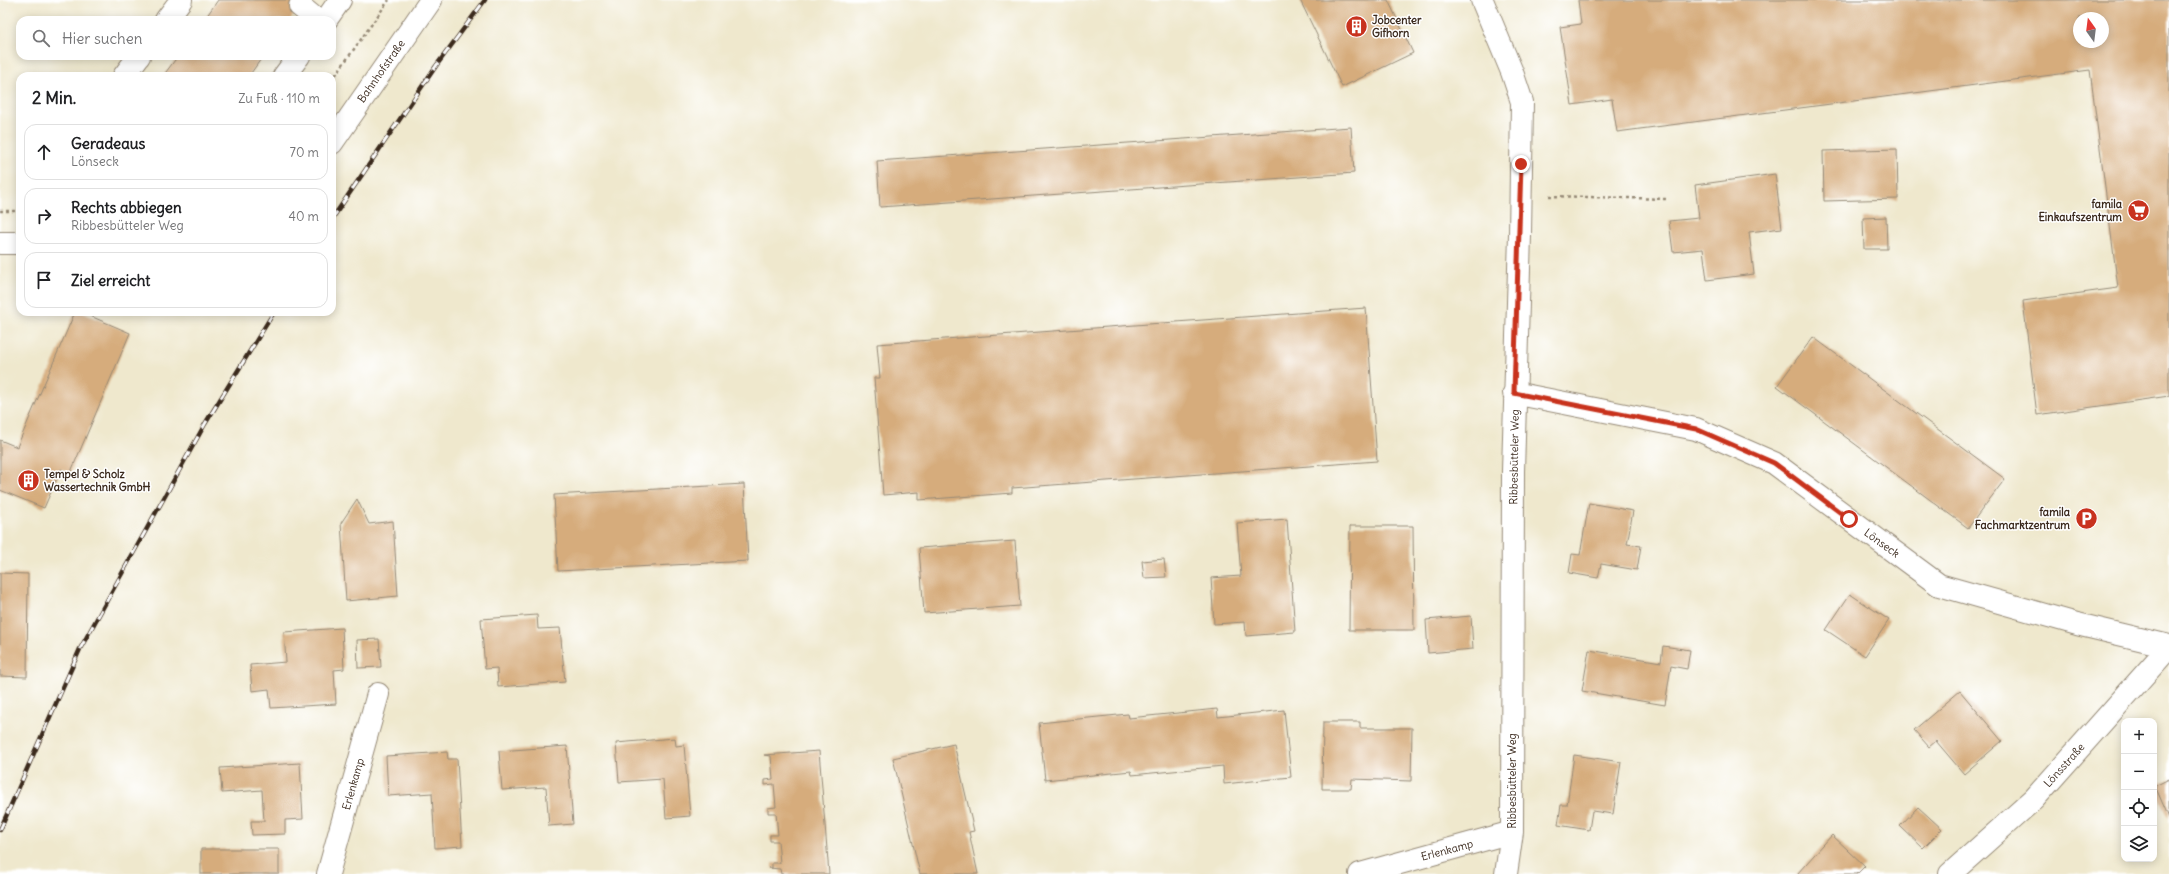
<!DOCTYPE html>
<html lang="de">
<head>
<meta charset="utf-8">
<style>
	:root { --surface:#fff; --page:#f2f2f2; --text:#202124; --muted:#757577; --line:#e0e0e0 }
	body { margin:0; font-family:Delius,sans-serif; background:var(--page); color:var(--text) }
	.controls { position:absolute; right:12px; bottom:12px; display:grid; overflow:hidden; border-radius:8px; box-shadow:0 2px 10px #0003 }
	.controls button { width:36px; height:36px; display:grid; place-items:center; padding:0; border:0; border-bottom:1px solid var(--line); background:var(--surface); color:var(--text); font:20px sans-serif }
	.compass { position:absolute; left:2073px; top:12px; width:36px; height:36px; border-radius:50%; background:var(--surface); box-shadow:0 2px 10px #0003; rotate:346deg }
	.stop { position:absolute; width:12px; height:12px; margin:-9px; border:3px solid #c8321e; border-radius:50%; background:#fff }
	.stop.end { background:#c8321e; border-color:#fff; box-shadow:0 1px 4px #0008 }
	.list { margin:0; padding:0; list-style:none }
	h2 { display:flex; justify-content:space-between; align-items:center; height:52px; margin:0; padding:0 16px; font-size:17px }
	h2 small { font-size:13px; font-weight:400; color:var(--muted) }
	.list li { display:grid; grid-template-columns:26px 1fr auto; gap:12px; align-items:center; box-sizing:border-box; height:56px; margin:0 8px 8px; padding:0 8px; border:1px solid var(--line); border-radius:12px }
	.list b { display:block; font-size:15px; white-space:nowrap }
	.list p { margin:0; font-size:13px; white-space:nowrap; color:var(--muted) }
	.list em { font-size:13px; font-style:normal; color:var(--muted) }
	.icon { flex:none; width:22px; height:22px; fill:none; stroke:currentColor; stroke-width:2; stroke-linecap:round; stroke-linejoin:round }
	.map { position:relative; flex:none; width:2169px; height:874px; overflow:hidden }
	.search { position:absolute; background:var(--surface); box-shadow:0 2px 10px #0003; left:16px; top:16px; width:320px; height:44px; display:flex; align-items:center; gap:10px; box-sizing:border-box; padding:0 14px; border-radius:12px; color:var(--muted); font-size:15px }
	.panel { position:absolute; background:var(--surface); box-shadow:0 2px 10px #0003; left:16px; top:72px; width:320px; height:244px; border-radius:12px }
	.map>svg:first-child { display:block }
	.building { fill:#d6ac7b; fill-rule:evenodd }
	.lines { fill:none; stroke-linecap:round; stroke-linejoin:round }
	.minor-casing { stroke:#958976; stroke-width:24 }
	.path { stroke:#958976; stroke-width:2.5; stroke-dasharray:3 3; stroke-linecap:butt }
	.minor { stroke:#fff; stroke-width:22 }
	.rail-casing { stroke:#3b2a1e; stroke-width:4.5 }
	.rail { stroke:#fff; stroke-width:3; stroke-dasharray:9; stroke-linecap:butt }
	.route { stroke:#c8321e; stroke-width:5 }
	.labels { text-anchor:middle; dominant-baseline:central; stroke-width:3; stroke-linejoin:round; paint-order:stroke }
	.poi-label { font-size:11px; font-weight:bold; fill:#3b2a1e; stroke:#fff; text-anchor:start }
	.street-label { font-size:11px; fill:#3b2a1e; stroke:#fff }
</style>
</head>
<body>
<div class="map">
<svg width="2169" height="874" viewBox="0 0 2169 874">
	<rect width="100%" height="100%" fill="#fff"/>
	<filter id="ink" filterUnits="userSpaceOnUse"><feTurbulence type="fractalNoise" baseFrequency=".025" numOctaves="2"/><feDisplacementMap in="SourceGraphic" scale="8" xChannelSelector="R" yChannelSelector="G"/><feConvolveMatrix kernelMatrix="1 2 1 2 8 2 1 2 1" color-interpolation-filters="sRGB"/></filter>
	<filter id="wash" filterUnits="userSpaceOnUse"><feTurbulence type="fractalNoise" baseFrequency=".012" numOctaves="4" result="noise"/><feDisplacementMap in="SourceGraphic" scale="16" xChannelSelector="R" yChannelSelector="G"/><feGaussianBlur stdDeviation="0.9" result="paint"/><feColorMatrix in="noise" values="0 0 0 0 0 0 0 0 0 0 0 0 0 0 0 0 0 1.4 0 .05"/><feComposite in="paint" operator="in"/></filter>
	<g filter="url(#wash)">
		<rect width="100%" height="100%" fill="#efe8cd"/>
		<g id="blocks">
			<path class="building" d="M218 0H304L290 20H204Z
				M1300 0H1388L1413 53 1342 87Z
				M1578 0H2169V396L2037 415 2023 301 2118 288 2090 70 1617 132 1612 99 1572 105 1560 27 1581 24ZM2079 18H2103V42H2079Z
				M178 56H263L249 76H163Z
				M1351 127 1354 173 880 207 877 161Z
				M1897 149 1898 199 1824 201 1823 151Z
				M1775 174 1782 228 1749 232 1754 274 1707 280 1703 249 1673 252 1669 221 1699 218 1695 185Z
				M1886 217 1887 249H1864L1863 218Z
				M1366 308 1377 461 1012 488V493L919 500V492L883 495 874 378H880L877 344Z
				M75 312H81L130 333 70 474 61 469 44 508 0 490V440L17 447Z
				M1813 337 2005 479 1968 528 1777 386Z
				M744 484 748 561 558 571 554 495Z
				M357 499 369 524 393 521 398 596 346 601 341 523Z
				M1589 503 1633 511 1627 544 1641 546 1637 570 1601 564 1598 578 1569 573 1572 554 1580 555Z
				M1287 519 1295 632 1246 636 1245 622 1214 624 1211 578 1241 576 1237 523Z
				M1350 526H1413L1414 630H1349Z
				M1015 541 1020 606 924 613 919 548Z
				M1164 559 1166 577 1144 578 1142 561Z
				M0 573 28 574 27 677 0 676Z
				M1850 594 1889 620 1865 656 1826 630Z
				M537 615 538 629 560 628 565 682 498 687 497 668 485 669 481 619Z
				M1471 616 1473 649 1428 653 1426 620Z
				M342 628 344 669 334 670 336 704 271 708 269 689 252 691 250 665 286 662 284 632Z
				M379 639 381 667 358 668 357 640Z
				M1663 646 1690 650 1687 669 1671 666 1665 705 1582 691 1589 650 1661 662Z
				M1960 691 2002 741 1964 774 1936 741 1929 747 1914 730Z
				M1217 709 1218 717 1284 710 1291 777 1224 784 1223 766 1132 775 1131 771 1045 780 1039 723 1128 714 1129 718Z
				M1323 722H1360V728H1412L1411 781 1352 779 1351 789H1322Z
				M675 738 676 746 684 745 690 816 666 818 663 779 619 782 616 743Z
				M954 744 974 831 969 832 978 874H920L893 758Z
				M567 746 573 824 549 826 546 787 502 790 499 751Z
				M819 751 829 874H781L780 869 769 868H772V863H780L778 841H770V835H778L776 813H768V808L776 807 774 784 765 785V780L773 779 771 756 764 755Z
				M447 752 448 759H457L462 846 435 848 432 793 388 796 386 756Z
				M1574 755 1621 762 1613 814 1592 811 1589 830 1558 825 1561 805H1567Z
				M300 763 303 819 285 820V834L252 835 251 821H264L262 790 222 793 220 768Z
				M2169 779V818L2155 786Z
				M1918 807 1942 829 1923 848 1900 826Z
				M1832 835 1865 866 1857 874H1797Z
				M201 849H279V874H201Z"/>
		</g>
	</g>
	<g filter="url(#ink)">
		<use href="#blocks" fill-opacity="0" stroke="#958976" stroke-width="1"/>
		<g class="lines">
			<defs>
				<path id="minor" d="M1482 0 1512 72 1522 102 1520 235 1513 471 1512 832 1506 874
					M300 6 317 20
					M166 20 181 0
					M326 20 340 0
					M124 76 139 56
					M284 76 299 56
					M332 143 431 0
					M0 243H20
					M1514 393 1696 429 1774 463 1939 585 2077 624 2169 646
					M328 874 378 694
					M1360 874 1512 832
					M1950 874 2034 799 2169 647"/>
			</defs>
			<use href="#minor" class="minor-casing"/>
			<path class="path" d="M332 80 389 0
				M1549 196 1667 199
				M0 211H20"/>
			<use href="#minor" class="minor"/>
			<defs>
				<path id="rail" d="M332 219 436 66 485 0
					M0 830 80 649 205 424 274 312"/>
			</defs>
			<use href="#rail" class="rail-casing"/>
			<use href="#rail" class="rail"/>
		</g>
	</g>
	<g class="lines" filter="url(#ink)">
		<path class="route" d="M1521 164 1514 393 1696 429 1774 463 1849 519"/>
	</g>
	<defs>
		<symbol id="building-disc" viewBox="-11 -11 22 22"><circle r="9.5" fill="#c8321e" stroke="#fff"/><path d="M-4-6H4V6H1V3H-1V6H-4ZM-2.5-4.3h1.7v1.8h-1.7ZM.8-4.3h1.7v1.8H.8ZM-2.5-1h1.7V.8h-1.7ZM.8-1h1.7V.8H.8Z" fill="#fff"/></symbol>
		<symbol id="supermarket-disc" viewBox="-11 -11 22 22"><circle r="9.5" fill="#c8321e" stroke="#fff"/><path d="M-6-5.5h2.5l.6 2H6L4.5 2H-2.5L-4.4-4H-6ZM-1.5 3.2a1.3 1.3 0 1 0 .1 0ZM3 3.2a1.3 1.3 0 1 0 .1 0Z" fill="#fff"/></symbol>
		<symbol id="parking-disc" viewBox="-11 -11 22 22"><circle r="9.5" fill="#c8321e" stroke="#fff"/><path d="M-3.5-5.5H1a3.5 3.5 0 0 1 0 7H-1V5.5H-3.5ZM-1-3.4V-.6H.8a1.4 1.4 0 0 0 0-2.8Z" fill="#fff"/></symbol>
	</defs>
	<g fill-rule="evenodd">
		<use href="#building-disc" x="1344" y="14" width="25" height="25"/>
		<use href="#supermarket-disc" x="2126" y="198" width="25" height="25"/>
		<use href="#building-disc" x="16" y="468" width="25" height="25"/>
		<use href="#parking-disc" x="2074" y="506" width="25" height="25"/>
	</g>
	<g class="labels">
		<g class="poi-label">
			<text x="1372" y="20">Jobcenter<tspan x="1372" dy="13">Gifhorn</tspan></text>
			<text x="2122" y="204" text-anchor="end">famila<tspan x="2122" dy="13">Einkaufszentrum</tspan></text>
			<text x="44" y="474">Tempel &amp; Scholz<tspan x="44" dy="13">Wassertechnik GmbH</tspan></text>
			<text x="2070" y="512" text-anchor="end">famila<tspan x="2070" dy="13">Fachmarktzentrum</tspan></text>
		</g>
		<g class="street-label">
			<text transform="translate(381 71) rotate(-55)">Bahnhofstraße</text>
			<text transform="translate(1514 457) rotate(-89)">Ribbesbütteler Weg</text>
			<text transform="translate(1882 543) rotate(36)">Lönseck</text>
			<text transform="translate(2064 765) rotate(-48)">Lönsstraße</text>
			<text transform="translate(1512 781) rotate(-90)">Ribbesbütteler Weg</text>
			<text transform="translate(353 784) rotate(-74)">Erlenkamp</text>
			<text transform="translate(1447 850) rotate(-15)">Erlenkamp</text>
		</g>
	</g>
</svg>
<div class="controls">
<button>+</button>
<button>−</button>
<button><svg class="icon" aria-label="locate" viewBox="0 0 24 24"><circle cx="12" cy="12" r="6"/><path d="M12 2v4M12 18v4M2 12h4M18 12h4"/></svg></button>
<button><svg class="icon" aria-label="layers" viewBox="0 0 24 24"><path d="M12 4l9 5-9 5-9-5zM3 14l9 5 9-5"/></svg></button>
</div>
<svg class="compass" viewBox="-18 -18 36 36"><path d="M0-13l5 13h-10z" fill="#e53935"/><path d="M0 13l5-13h-10z" fill="#757577"/></svg>
<div class="stop" style="left:1849px;top:519px"></div>
<div class="stop end" style="left:1521px;top:164px"></div>
<div class="search"><svg class="icon" aria-label="search" viewBox="0 0 24 24"><circle cx="10" cy="10" r="6"/><path d="M15 15l6 6"/></svg>Hier suchen</div>
<section class="panel">
<h2>2 Min.<small>Zu Fuß · 110 m</small></h2>
<ul class="list">
<li><svg class="icon" aria-label="ahead" viewBox="0 0 24 24"><path d="M12 20V5M6 11l6-6 6 6"/></svg><div><b>Geradeaus</b><p>Lönseck</p></div><em>70 m</em></li>
<li><svg class="icon" aria-label="right" viewBox="0 0 24 24"><path d="M7 20v-9h11M14 6l5 5-5 5"/></svg><div><b>Rechts abbiegen</b><p>Ribbesbütteler Weg</p></div><em>40 m</em></li>
<li><svg class="icon" aria-label="arrive" viewBox="0 0 24 24"><path d="M6 21V4h12l-3 4 3 4H6"/></svg><div><b>Ziel erreicht</b></div></li>
</ul>
</section>
</div>
</body>
</html>
